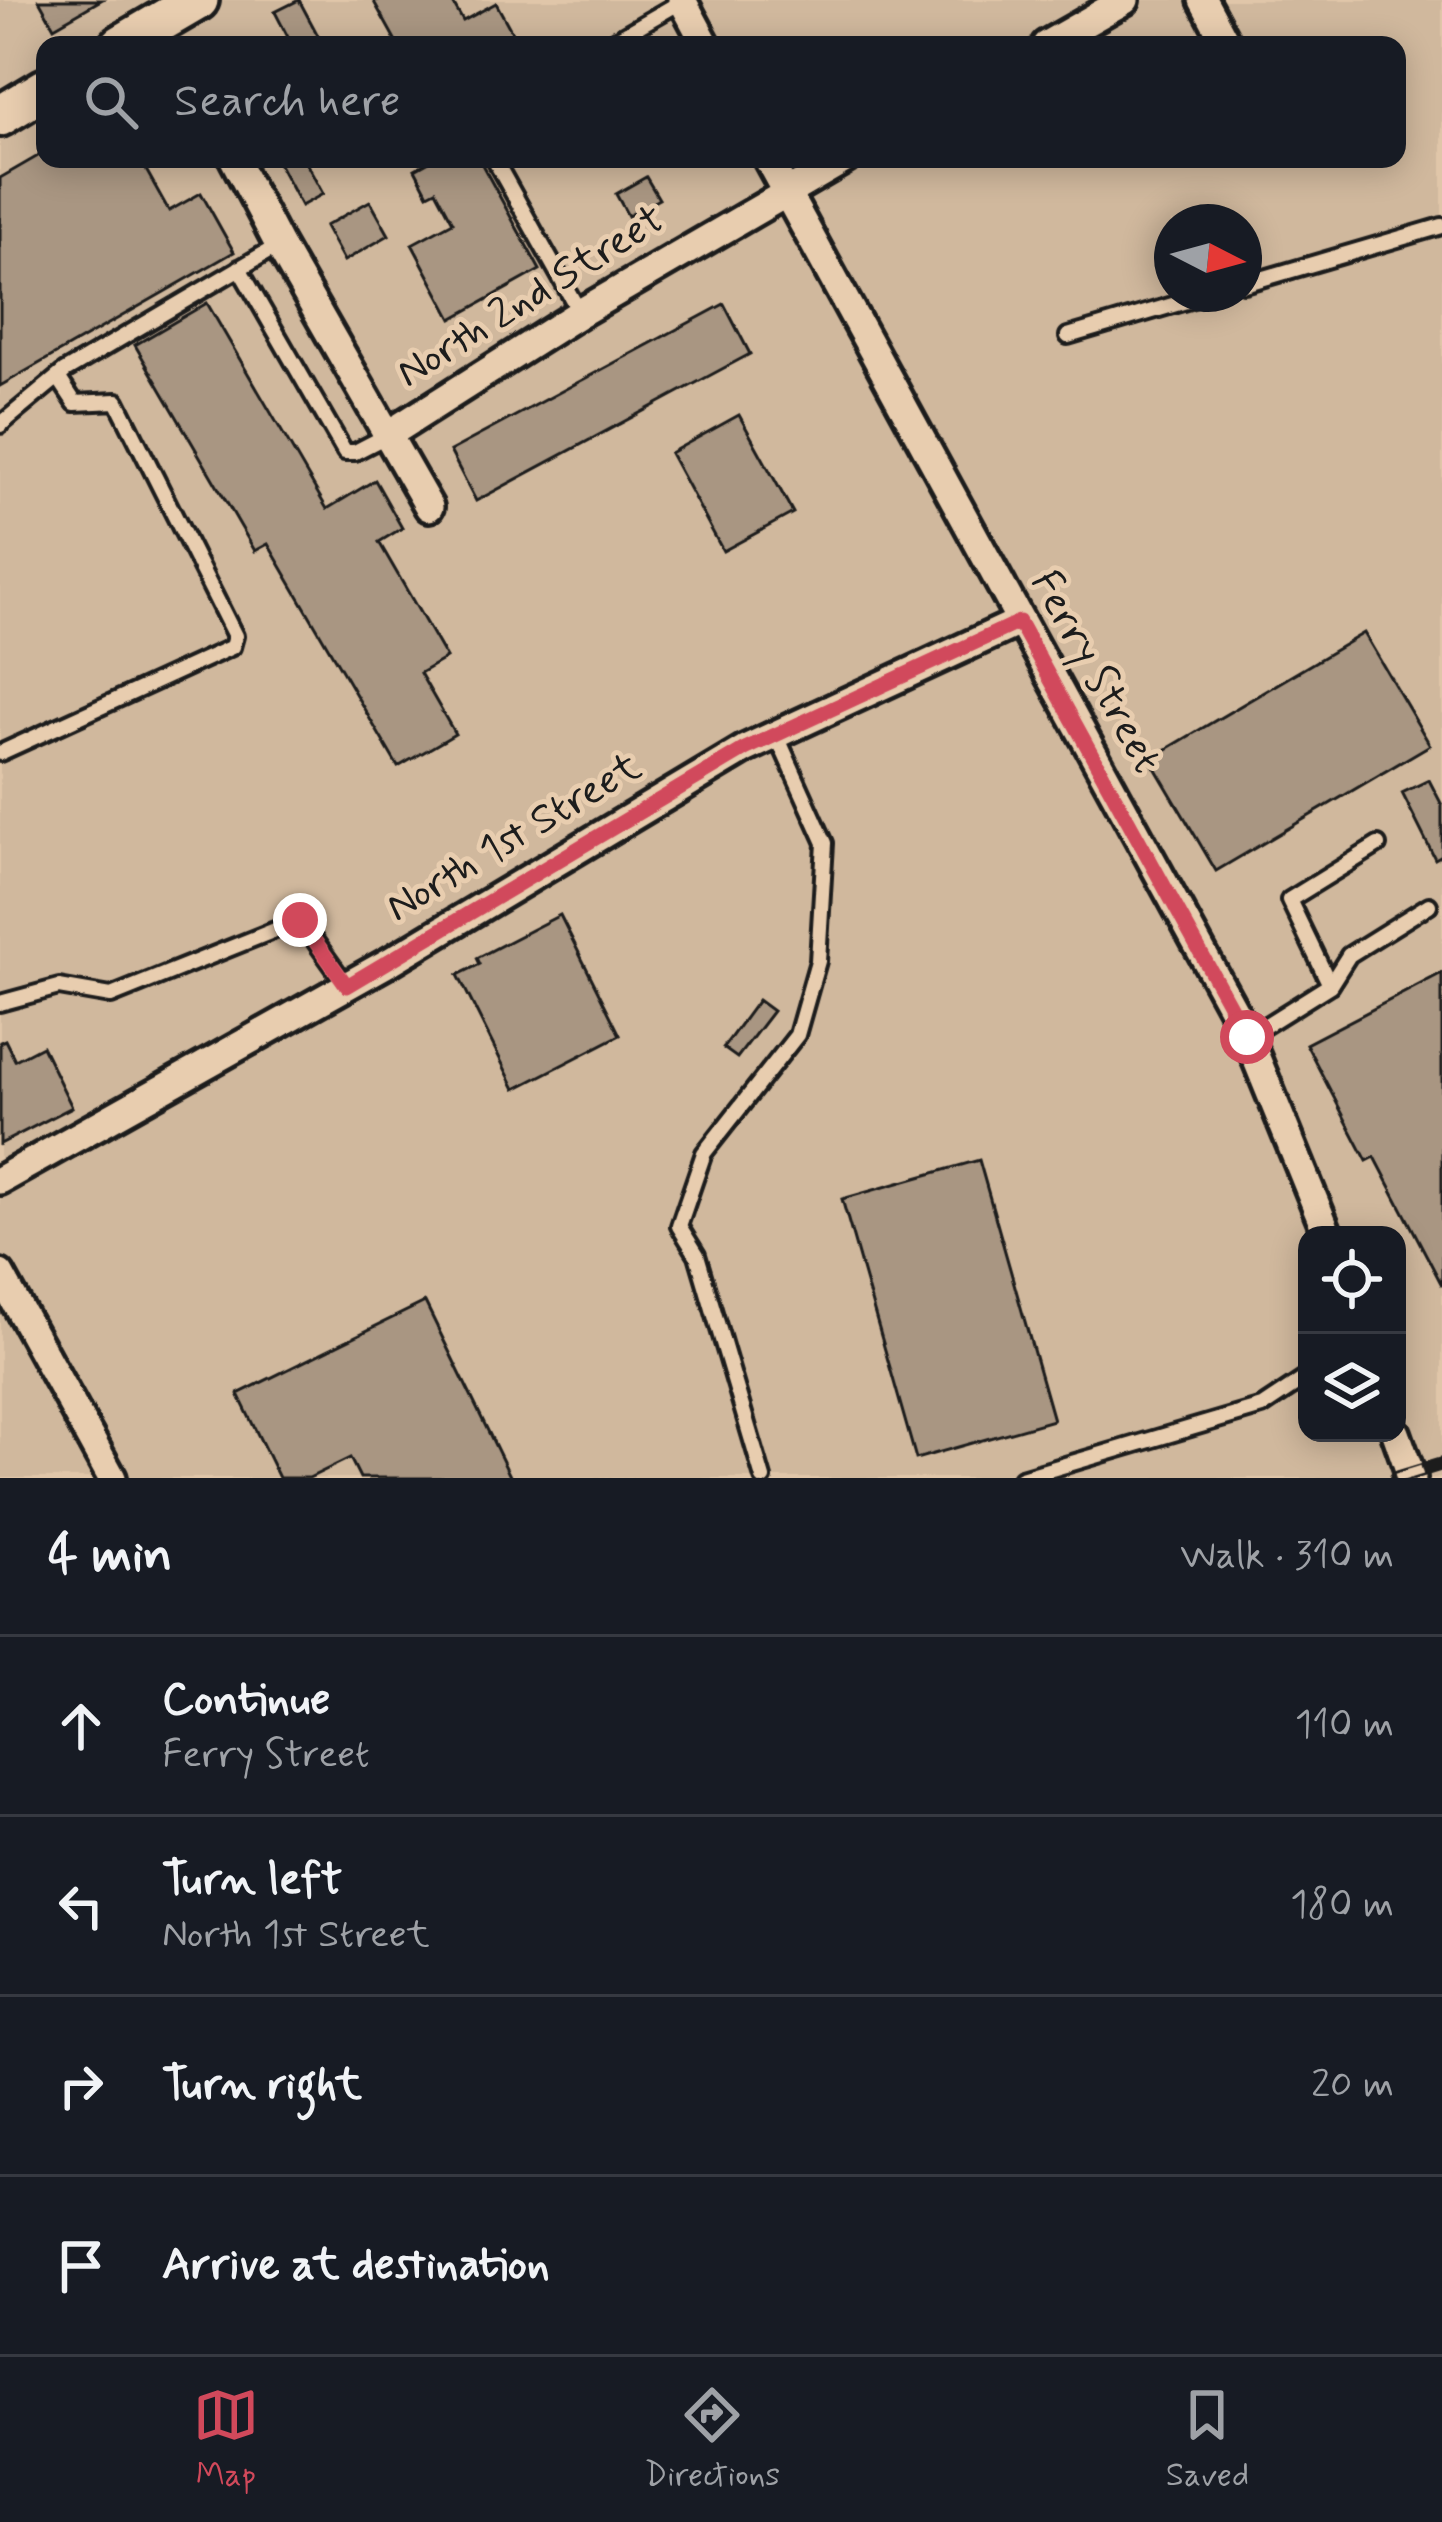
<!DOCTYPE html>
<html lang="en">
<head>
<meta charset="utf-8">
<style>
	:root { --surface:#171b24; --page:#242831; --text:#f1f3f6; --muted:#9ea1a6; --line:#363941; --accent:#d1495b }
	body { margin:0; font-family:Mynerve,sans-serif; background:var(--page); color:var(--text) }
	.controls { position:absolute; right:36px; bottom:36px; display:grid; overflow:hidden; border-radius:24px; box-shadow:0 6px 30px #0003 }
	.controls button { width:108px; height:108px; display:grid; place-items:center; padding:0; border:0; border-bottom:3px solid var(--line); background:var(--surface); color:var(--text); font:60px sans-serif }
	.compass { position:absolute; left:1154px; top:204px; width:108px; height:108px; border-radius:50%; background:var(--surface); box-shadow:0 6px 30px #0003; rotate:96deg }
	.stop { position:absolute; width:36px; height:36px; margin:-27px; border:9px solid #d1495b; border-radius:50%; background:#fff }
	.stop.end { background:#d1495b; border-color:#fff; box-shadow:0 3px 12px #0008 }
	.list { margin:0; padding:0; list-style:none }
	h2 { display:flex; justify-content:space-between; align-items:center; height:156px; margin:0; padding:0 48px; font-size:51px }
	h2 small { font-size:39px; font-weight:400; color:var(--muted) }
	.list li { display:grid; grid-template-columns:78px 1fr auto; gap:36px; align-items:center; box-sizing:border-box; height:180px; padding:0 48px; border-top:3px solid var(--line) }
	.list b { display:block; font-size:45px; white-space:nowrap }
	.list p { margin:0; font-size:39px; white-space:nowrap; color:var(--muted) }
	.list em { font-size:39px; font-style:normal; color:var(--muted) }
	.icon { flex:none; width:66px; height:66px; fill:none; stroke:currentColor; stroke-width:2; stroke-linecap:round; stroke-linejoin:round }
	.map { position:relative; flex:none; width:1442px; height:1478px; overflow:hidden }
	.search { position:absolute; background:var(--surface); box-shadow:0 6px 30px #0003; left:36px; right:36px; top:36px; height:132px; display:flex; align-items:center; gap:30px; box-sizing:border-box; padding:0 42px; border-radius:24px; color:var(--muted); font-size:45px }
	.sheet { height:876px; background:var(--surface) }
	nav { display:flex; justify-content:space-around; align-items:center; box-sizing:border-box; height:168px; border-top:3px solid var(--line); background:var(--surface); font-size:33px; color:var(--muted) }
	nav a { display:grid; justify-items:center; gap:6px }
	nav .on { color:var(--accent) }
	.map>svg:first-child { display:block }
	.built { fill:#d0b89d; fill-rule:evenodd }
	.building { fill:#a99682; stroke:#1c1c1c; stroke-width:3 }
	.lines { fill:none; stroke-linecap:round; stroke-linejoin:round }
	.service-casing { stroke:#1c1c1c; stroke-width:22 }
	.minor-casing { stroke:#1c1c1c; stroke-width:36 }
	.secondary-casing { stroke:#1c1c1c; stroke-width:48 }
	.service { stroke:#e8cdaf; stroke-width:14 }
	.minor { stroke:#e8cdaf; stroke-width:27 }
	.secondary { stroke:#e8cdaf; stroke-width:39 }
	.rail-casing { stroke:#1c1c1c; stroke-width:14 }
	.rail { stroke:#e8cdaf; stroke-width:9; stroke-dasharray:27; stroke-linecap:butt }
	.route { stroke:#d1495b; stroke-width:15 }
	.labels { text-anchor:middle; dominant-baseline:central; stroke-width:10; stroke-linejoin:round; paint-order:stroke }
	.street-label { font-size:42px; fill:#1c1c1c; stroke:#e8cdaf }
</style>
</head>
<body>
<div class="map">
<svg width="1442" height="1478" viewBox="0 0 1442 1478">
	<rect width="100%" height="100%" fill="#e0c6a9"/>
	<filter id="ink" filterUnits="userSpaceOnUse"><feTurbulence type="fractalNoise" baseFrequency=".00833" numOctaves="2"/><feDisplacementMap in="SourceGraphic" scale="24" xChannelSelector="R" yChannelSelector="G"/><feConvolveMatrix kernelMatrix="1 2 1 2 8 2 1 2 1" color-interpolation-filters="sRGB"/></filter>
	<g filter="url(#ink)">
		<path class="built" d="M0 0H1442V1478H0ZM45 45H1397V159H45ZM1172 222H1244V294H1172ZM1307 1235H1397V1433H1307Z"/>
		<path class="building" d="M39 0H101L54 27Z
			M299 0 323 45H292L275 12Z
			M373 0H451L463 21 496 3 519 45H398Z
			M45 152V159H140L169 211 201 193 234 252 0 386V178Z
			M276 159H304L323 194 301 206Z
			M433 159H479L540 270 452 319 412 244 453 222 436 190 428 194 415 169Z
			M646 177 659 199 628 216 616 194Z
			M370 201 389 235 344 261 325 226Z
			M207 303 327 509 375 480 402 528 379 542 446 658 420 673 455 734 398 767 268 544 255 551 135 345Z
			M724 304 750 354 476 501 450 451Z
			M739 415 793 513 723 551 670 453Z
			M1364 633 1430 745 1216 871 1150 759Z
			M1429 780 1442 805V855L1435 859 1402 793Z
			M560 915 620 1035 515 1089 458 975 480 964 477 958Z
			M1442 973V1285L1375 1157 1367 1161 1306 1044Z
			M758 1000 773 1011 737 1058 723 1048Z
			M5 1040 15 1060 42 1046 72 1107 0 1144V1042Z
			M979 1160 1053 1420 916 1459 842 1199Z
			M425 1302 511 1478H360L350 1458 309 1478H279L238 1394Z"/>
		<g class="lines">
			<defs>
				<path id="service" d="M606 45 684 0
					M494 159 580 313
					M239 268 345 452H355L386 436
					M1244 284 1442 226
					M1068 336 1210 294
					M0 425 65 371 279 245
					M0 753 232 647 235 636 117 401 75 403 58 377
					M1330 985 1289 900 1378 845
					M0 1003 59 987 111 996 300 920 347 986
					M1247 1037 1330 985 1349 955 1429 905
					M763 1478 697 1255 679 1226 704 1153 797 1035 818 961 825 843 776 734
					M1021 1478 1262 1407 1307 1377"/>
				<path id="minor" d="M682 0 706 45
					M1203 0 1227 45
					M1046 45 1125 0
					M234 159 279 245 429 507
					M768 159 1246 1033 1328 1235
					M386 436 580 313 845 159
					M0 1180 391 961 745 749 1019 622
					M0 1274 112 1478
					M1396 1433 1412 1478"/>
				<path id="secondary" d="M121 45 198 0
					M0 116 45 89"/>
			</defs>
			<use href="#service" class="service-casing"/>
			<use href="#minor" class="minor-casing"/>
			<use href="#secondary" class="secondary-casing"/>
			<use href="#service" class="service"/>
			<use href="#minor" class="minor"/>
			<use href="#secondary" class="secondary"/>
			<defs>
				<path id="rail" d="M1396 1478 1442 1464"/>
			</defs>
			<use href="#rail" class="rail-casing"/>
			<use href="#rail" class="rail"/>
		</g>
	</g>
	<g class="lines" filter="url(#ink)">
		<path class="route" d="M300 920 347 986 745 749 1019 622 1247 1037"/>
	</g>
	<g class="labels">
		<g class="street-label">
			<text transform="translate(531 297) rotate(-32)">North 2nd Street</text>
			<text transform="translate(1095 672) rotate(61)">Ferry Street</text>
			<text transform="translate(514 838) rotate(-31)">North 1st Street</text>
		</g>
	</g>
</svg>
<div class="controls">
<button><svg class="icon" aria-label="locate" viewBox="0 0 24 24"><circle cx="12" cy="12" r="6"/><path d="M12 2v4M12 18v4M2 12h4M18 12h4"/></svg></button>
<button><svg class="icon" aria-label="layers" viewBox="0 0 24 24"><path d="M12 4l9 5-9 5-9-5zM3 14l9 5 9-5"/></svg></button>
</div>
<svg class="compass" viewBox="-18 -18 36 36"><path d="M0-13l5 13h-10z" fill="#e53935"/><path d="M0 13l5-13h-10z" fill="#9ea1a6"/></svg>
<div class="stop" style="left:1247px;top:1037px"></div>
<div class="stop end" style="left:300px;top:920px"></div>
<div class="search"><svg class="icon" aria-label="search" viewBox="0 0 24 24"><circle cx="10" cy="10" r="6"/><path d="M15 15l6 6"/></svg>Search here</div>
</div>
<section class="sheet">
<h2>4 min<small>Walk · 310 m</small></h2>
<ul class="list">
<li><svg class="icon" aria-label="ahead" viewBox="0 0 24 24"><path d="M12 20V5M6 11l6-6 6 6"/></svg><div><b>Continue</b><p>Ferry Street</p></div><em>110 m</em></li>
<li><svg class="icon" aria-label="left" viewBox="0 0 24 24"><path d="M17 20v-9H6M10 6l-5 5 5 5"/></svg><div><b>Turn left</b><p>North 1st Street</p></div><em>180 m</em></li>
<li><svg class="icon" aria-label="right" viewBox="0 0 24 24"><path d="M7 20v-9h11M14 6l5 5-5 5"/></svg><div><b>Turn right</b></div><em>20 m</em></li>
<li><svg class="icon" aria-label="arrive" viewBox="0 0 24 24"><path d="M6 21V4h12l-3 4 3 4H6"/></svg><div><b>Arrive at destination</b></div></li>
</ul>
</section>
<nav>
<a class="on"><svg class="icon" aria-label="map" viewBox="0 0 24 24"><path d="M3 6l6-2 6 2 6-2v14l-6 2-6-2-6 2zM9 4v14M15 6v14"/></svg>Map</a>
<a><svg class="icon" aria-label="directions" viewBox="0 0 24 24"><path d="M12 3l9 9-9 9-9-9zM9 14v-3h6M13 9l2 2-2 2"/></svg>Directions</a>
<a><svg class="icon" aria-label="saved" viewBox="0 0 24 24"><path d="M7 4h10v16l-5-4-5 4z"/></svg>Saved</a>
</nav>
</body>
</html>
